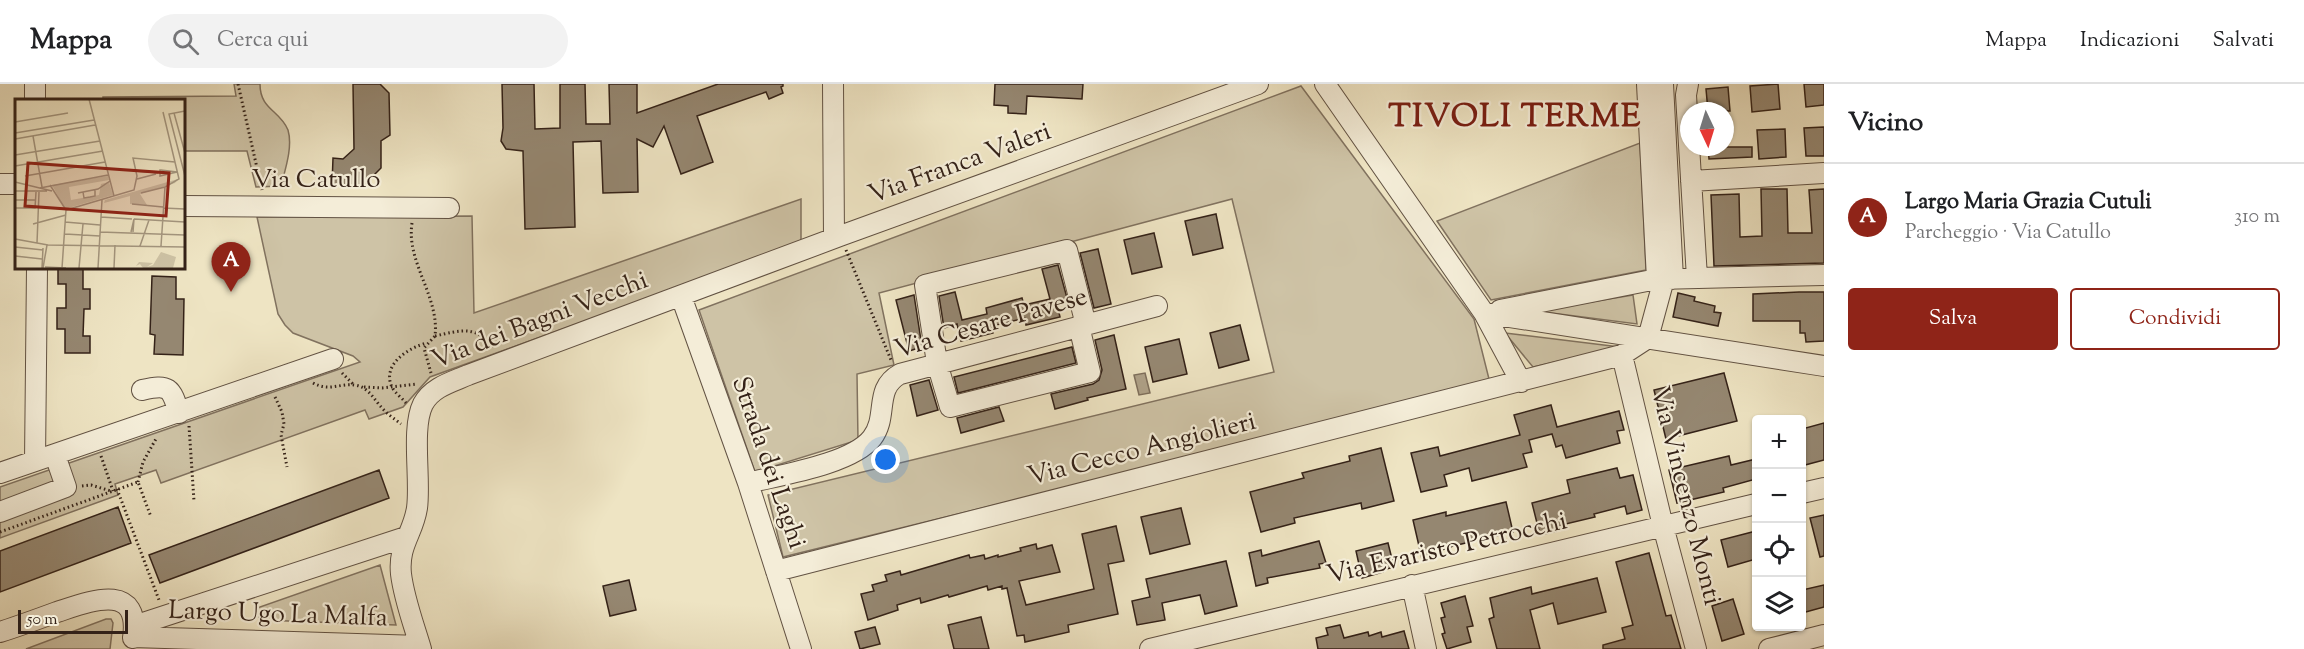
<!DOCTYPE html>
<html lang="it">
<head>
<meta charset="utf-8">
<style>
	:root { --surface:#fff; --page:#f2f2f2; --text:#202124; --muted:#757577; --line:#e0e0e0; --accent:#8f2418 }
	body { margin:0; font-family:"Sorts Mill Goudy",serif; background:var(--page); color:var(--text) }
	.controls { position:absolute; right:18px; bottom:18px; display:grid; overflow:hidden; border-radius:6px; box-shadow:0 2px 4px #0004 }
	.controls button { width:54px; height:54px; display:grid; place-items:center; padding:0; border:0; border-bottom:2px solid var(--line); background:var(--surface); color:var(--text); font:30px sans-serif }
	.compass { position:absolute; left:1680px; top:18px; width:54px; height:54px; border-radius:50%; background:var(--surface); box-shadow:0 2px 4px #0004; rotate:176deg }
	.scale { position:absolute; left:18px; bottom:15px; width:110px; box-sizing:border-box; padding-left:6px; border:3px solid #342218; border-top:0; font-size:16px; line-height:21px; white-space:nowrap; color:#342218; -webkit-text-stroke:4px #f4edd8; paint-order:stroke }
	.you { position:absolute; left:886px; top:376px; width:21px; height:21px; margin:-15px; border:4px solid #fff; border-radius:50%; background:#1a73e8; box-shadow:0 0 0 9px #1a73e833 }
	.badge { display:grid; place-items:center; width:39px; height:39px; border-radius:50%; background:var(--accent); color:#fff; font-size:20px; font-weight:700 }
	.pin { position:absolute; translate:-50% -50px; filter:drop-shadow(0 2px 3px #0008) }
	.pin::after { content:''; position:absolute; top:32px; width:21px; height:18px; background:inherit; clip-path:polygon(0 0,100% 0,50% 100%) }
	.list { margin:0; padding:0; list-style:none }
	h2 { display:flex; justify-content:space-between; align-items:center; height:78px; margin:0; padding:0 24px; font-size:26px }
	h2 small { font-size:20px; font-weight:400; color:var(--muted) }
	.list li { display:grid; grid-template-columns:39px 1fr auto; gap:18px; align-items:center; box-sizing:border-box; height:108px; padding:0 24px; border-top:2px solid var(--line) }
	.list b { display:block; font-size:22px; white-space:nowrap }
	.list p { margin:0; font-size:20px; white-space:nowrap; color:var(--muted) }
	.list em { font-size:20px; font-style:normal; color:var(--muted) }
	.actions { display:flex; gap:12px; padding:18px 24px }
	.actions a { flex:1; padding:14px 0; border:2px solid var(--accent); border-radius:6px; text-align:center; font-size:21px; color:var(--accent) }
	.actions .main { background:var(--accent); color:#fff }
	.icon { flex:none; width:33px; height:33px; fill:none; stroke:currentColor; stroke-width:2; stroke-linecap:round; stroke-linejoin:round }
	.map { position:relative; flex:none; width:1824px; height:565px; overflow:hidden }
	header { display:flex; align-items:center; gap:36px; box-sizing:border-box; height:84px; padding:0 30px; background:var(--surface); border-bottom:2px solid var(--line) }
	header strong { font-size:28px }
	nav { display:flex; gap:33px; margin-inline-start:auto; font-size:21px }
	.search { width:420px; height:54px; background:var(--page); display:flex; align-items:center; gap:15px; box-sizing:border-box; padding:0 21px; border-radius:33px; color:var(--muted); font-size:22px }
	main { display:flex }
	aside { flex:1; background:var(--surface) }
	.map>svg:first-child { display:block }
	.green { fill:#cec3a6; stroke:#81725f; stroke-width:1.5 }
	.water { fill:#afa289; stroke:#7e6f5c; stroke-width:1.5 }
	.building { fill:#958771; stroke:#342218; stroke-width:1.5 }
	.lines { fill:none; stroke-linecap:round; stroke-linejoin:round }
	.minor-casing { stroke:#625243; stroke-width:22 }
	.path { stroke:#342218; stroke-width:3; stroke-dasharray:1.5 3; stroke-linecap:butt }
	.minor { stroke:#f4edd8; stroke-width:20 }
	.labels { text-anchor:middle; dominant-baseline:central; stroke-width:4.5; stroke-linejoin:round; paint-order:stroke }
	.street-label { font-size:26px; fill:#342218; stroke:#f4edd8 }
	.district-label { font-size:32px; font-weight:bold; letter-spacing:1.5px; fill:#7a1f14; stroke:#f4edd8 }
	.inset-road { fill:none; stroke:#a4967f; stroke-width:1.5 }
	.view { fill:#8f2418; fill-opacity:0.15; stroke:#8f2418; stroke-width:3 }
	.inset-edge { fill:none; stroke:#342218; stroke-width:3 }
</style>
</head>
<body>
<header>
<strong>Mappa</strong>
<div class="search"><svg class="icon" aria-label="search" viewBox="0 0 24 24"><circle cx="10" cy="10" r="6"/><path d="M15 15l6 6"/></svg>Cerca qui</div>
<nav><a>Mappa</a><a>Indicazioni</a><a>Salvati</a></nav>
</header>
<main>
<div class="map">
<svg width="1824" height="565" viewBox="0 0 1824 565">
	<rect width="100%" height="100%" fill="#eee4c3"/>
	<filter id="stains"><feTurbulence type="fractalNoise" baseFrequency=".00333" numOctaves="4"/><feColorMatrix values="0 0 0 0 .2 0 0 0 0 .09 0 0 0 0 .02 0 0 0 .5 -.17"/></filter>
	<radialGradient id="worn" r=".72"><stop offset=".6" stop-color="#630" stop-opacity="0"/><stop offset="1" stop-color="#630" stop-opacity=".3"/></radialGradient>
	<path class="green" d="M234 0H260C260 26 280 26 288 46 293 63 285 86 281 102L256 103 247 67H183V16H103V13L236 12Z
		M1301 2 1474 235 1490 299 783 473 768 411 1274 288 1232 115 879 209 894 281 857 290 858 356 755 388 699 226Z
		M1640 59 1646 186 1491 216 1437 137Z
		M801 115V159L430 293 403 323 369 335 365 326 161 399 156 386 115 400 118 411 0 454V403L360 278 353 272 293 249 285 241 278 230 257 133 472 132 474 229Z
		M1633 211 1637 240 1536 227Z
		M1505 249 1620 263 1533 283Z
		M380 481 396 541 261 536 256 530 257 524Z
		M106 535H111L113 539 110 565H26Z"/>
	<path class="water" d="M1145 289 1150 309 1139 311 1134 291Z"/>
	<path class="building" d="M353 0H380L389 9 390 51 381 57V84L363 102 332 101 333 74 343 75 354 65Z
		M502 0H534L535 45 560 44V0H585L586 40H610L609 0H637V29L718 0H783V2L781 3 783 9 769 15 766 8 697 32 713 78 681 90 664 42 653 63 637 55 638 108 603 109 601 57 573 58 575 143 525 145 523 67 506 65 501 57 503 44Z
		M995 0H1083L1082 15 1027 12 1026 30 1008 29V22L994 21Z
		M1778 0 1780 25 1752 28 1750 2Z
		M1804 0H1824V21L1806 23Z
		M1728 3 1730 27H1708L1706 5Z
		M1824 43V72H1806L1804 44Z
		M1785 45 1786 73 1759 75 1757 46Z
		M1708 63H1752V73L1709 75Z
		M1761 105H1787L1788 149H1812L1809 106 1824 105V179L1714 182 1711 111 1739 110 1740 153 1762 152Z
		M1216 130 1223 164 1193 171 1185 137Z
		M1154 149 1162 183 1132 190 1124 156Z
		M1098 165 1111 220 1094 224 1080 169Z
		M1058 181 1067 214 1056 216 1060 233 1026 241 1025 234 992 242 993 249 961 257 957 240 944 244 939 212 955 208 962 236 987 230 986 224 1022 214 1024 221 1050 215 1042 185Z
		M58 183H83V205H90V225H84L83 252H90V269H65V245H57V224H66V200H58Z
		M152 192 176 193V215H184L183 271 154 270 155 251 150 250Z
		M1799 208H1824V257L1806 258 1805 249H1800V237H1753V210Z
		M1678 209 1695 213 1694 217 1715 222 1714 228 1721 229 1718 242 1673 233Z
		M914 211 922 263 909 267 896 216Z
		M1240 241 1249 276 1219 284 1210 249Z
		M1114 251 1126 305 1087 314 1088 316 1055 325 1051 310 1093 300 1099 296 1102 286 1095 256Z
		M1179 255 1187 290 1153 298 1145 263Z
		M1072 263 1076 279 958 309 954 293Z
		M1724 289 1737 337 1666 355 1654 306Z
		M929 296 938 326 917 332 910 301Z
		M1551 321 1557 343 1619 327 1624 346 1617 347 1620 359 1566 374 1562 361 1556 363 1552 350 1529 356 1532 368 1523 370 1527 383 1472 397 1469 384 1444 391 1447 402 1421 408 1411 369 1438 363 1440 372 1520 351 1514 331Z
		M999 323 1004 337 961 349 957 334Z
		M1824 339V376L1805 381 1802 366V345Z
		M1381 364 1394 417 1362 425 1361 419 1294 434 1295 439 1261 448 1250 408 1304 394 1302 389 1350 377 1349 372Z
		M1729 372 1731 381 1756 375V395L1723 404 1724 408 1677 419 1669 386Z
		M1617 384 1620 394 1633 391 1642 426 1627 430 1625 422 1594 430 1595 433 1557 442 1558 447 1540 451 1532 419 1570 409 1567 396Z
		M379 386 389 414 160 499 149 471Z
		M1506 418 1513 448 1453 462 1439 467 1440 471 1422 475 1413 436 1446 428V432Z
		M118 423 131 459 0 508V467Z
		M1181 424 1190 460 1150 470 1141 433Z
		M1824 431V472L1820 473 1810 434Z
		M1116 442 1124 477 1108 480 1118 530 1068 541 1069 548 1025 558 1024 551 1017 552 1007 504 1002 505V502L988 506 987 502 949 513 948 511 921 519 920 514 897 521 898 526 868 536 861 510 874 507 872 501 887 497 885 491 900 487 901 491 969 471 970 474 984 471 985 475 998 471V473L1021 467 1020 464 1036 460 1037 465 1052 461 1060 488 1019 497 1026 521 1094 505 1082 450Z
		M1756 447V475L1728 483 1721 456Z
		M1319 457 1326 479 1319 480 1320 484 1267 494 1268 499 1256 502 1249 469 1261 466 1262 472Z
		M1388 459 1394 483 1383 486V488L1362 494 1356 467Z
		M1649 469 1666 532 1671 531 1681 565H1603V561L1625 555 1622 544 1633 541 1616 478Z
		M1226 477 1237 522 1205 530 1200 511 1162 519 1165 536 1137 541 1132 517 1150 513 1146 495Z
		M1597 494 1606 528 1558 540 1553 519 1530 526 1540 565H1497L1489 535 1494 533 1490 514 1531 503 1532 510Z
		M629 496 636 526 610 532 603 502Z
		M1824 501V523L1802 529V506Z
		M1465 512 1473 542 1467 543 1471 558 1447 565 1442 550 1445 549 1441 534 1445 533 1441 519Z
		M1733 515 1744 550 1722 557 1712 522Z
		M981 533 989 565H954L948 541Z
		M1340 541 1344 554 1368 548 1369 552 1381 548 1382 553 1404 547 1409 565H1318L1316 554 1328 551 1326 544Z
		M875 543 880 560 860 565 855 548Z"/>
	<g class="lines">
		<defs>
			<path id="minor" d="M35 0V16
				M833 0 834 154
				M1325 0 1484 229 1521 298
				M1647 0 1657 195
				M1663 0 1673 195
				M1688 0 1686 11 1697 194
				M1691 97 1824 89
				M0 100H16
				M183 122 449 124
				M681 212 748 399 801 565
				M1500 226 1657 195 1824 191
				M1484 229 1824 282
				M1079 242 1090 288 950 323 937 279 925 201 1067 166 1086 241
				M1622 271 1663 442 1696 565
				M142 306C169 300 171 303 179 329
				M35 377 333 275
				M0 389 35 377 37 183
				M748 399C780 391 852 380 872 354 889 332 873 305 900 290L1157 222
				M1802 409 1824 404
				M0 428 66 403 55 371
				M776 487 1622 271 1648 254 1664 195
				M1412 501 1426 565
				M134 542 406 453
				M0 548C19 542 38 535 57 528 88 518 141 496 133 554
				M133 553 420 562
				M421 565C414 541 404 515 401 490 398 461 413 450 417 424 421 396 411 344 423 320 432 303 452 298 468 291L840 152 1258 0
				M1150 565 1756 420
				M1769 565 1824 551"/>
		</defs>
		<use href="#minor" class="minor-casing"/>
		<path class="path" d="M238 0 262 106
			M412 139C411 146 411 152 412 159 416 189 439 220 435 252L424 264 431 289
			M846 166 891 276
			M435 252C462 246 475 241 495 264
			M342 289 354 301
			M313 299C330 308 339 299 355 301 369 303 374 316 383 325 388 331 395 335 401 340
			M364 303 382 304 417 300
			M275 313 282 328 284 340 281 351 287 383
			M406 319C402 314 395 309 392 303 381 280 410 263 427 259
			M189 342 194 417
			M101 372 113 407
			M138 398 143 378 157 353
			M82 402 91 401 111 407
			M117 405 159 516
			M0 448 138 398 151 433"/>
		<use href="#minor" class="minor"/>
	</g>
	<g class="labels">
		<g class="street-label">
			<text transform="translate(960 80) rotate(-20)">Via Franca Valeri</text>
			<text x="316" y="96">Via Catullo</text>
			<text transform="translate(540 237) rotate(-21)">Via dei Bagni Vecchi</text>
			<text transform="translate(991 240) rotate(-16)">Via Cesare Pavese</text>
			<text transform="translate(1142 366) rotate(-14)">Via Cecco Angiolieri</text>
			<text transform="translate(768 379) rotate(71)">Strada dei Laghi</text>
			<text transform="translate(1685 412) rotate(76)">Via Vincenzo Monti</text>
			<text transform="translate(1447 465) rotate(-13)">Via Evaristo Petrocchi</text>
			<text transform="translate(278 531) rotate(2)">Largo Ugo La Malfa</text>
		</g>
		<g class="district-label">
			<text x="1515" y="34">TIVOLI TERME</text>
		</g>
	</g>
	<g transform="translate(15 15)">
		<rect width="170" height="170" fill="#eee4c3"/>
		<path d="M93 77 94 81 54 88 56 101 84 96 86 85 94 83 98 96 50 110 37 86ZM163 80 160 84 125 95 132 106 115 105V97L89 104 90 101ZM146 153 161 158 158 169H128L125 165 121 167 124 163 138 164 132 168 138 166Z" fill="#cec3a6"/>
		<path class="inset-road" d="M74 0 99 97M170 12 154 15 170 77M159 14 170 54M0 23 53 14M0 34 79 21M18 37 27 88M0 40 80 26M0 56 85 42M0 67 88 52M145 71H146L162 73 145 77ZM121 72 143 74M10 77 90 63M122 80 141 75M0 83 37 92M35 86 51 111 119 91 122 77 118 59 160 63M25 89 93 76M0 92H32M68 93 69 99 75 98 80 97V91M63 94 83 90 95 82M126 94 150 88M0 101H21M117 105 148 108M0 109H20L21 93M148 109 170 110M86 118 117 120M119 120 170 123M50 123 85 126M18 125 51 116M85 133 170 136M116 133 119 120 118 133M50 135 85 137M0 140 33 146 170 148M22 144 24 93M125 147 134 121M146 147 150 88 164 80 148 13M0 148 28 151M0 157 27 160M30 168 51 169M27 169 28 149M28 169 32 146M47 169 51 111M64 169 68 125M83 169 87 101M99 169 100 146"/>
		<path class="view" d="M13 64 154 74 151 117 10 107Z"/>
		<rect width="170" height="170" class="inset-edge"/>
	</g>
	<rect width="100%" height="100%" filter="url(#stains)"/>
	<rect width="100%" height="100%" fill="url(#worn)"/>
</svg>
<div class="controls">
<button>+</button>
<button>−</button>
<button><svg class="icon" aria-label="locate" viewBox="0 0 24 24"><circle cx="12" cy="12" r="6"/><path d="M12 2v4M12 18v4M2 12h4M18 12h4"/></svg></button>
<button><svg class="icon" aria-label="layers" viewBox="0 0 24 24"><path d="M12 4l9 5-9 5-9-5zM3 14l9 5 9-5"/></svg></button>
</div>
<svg class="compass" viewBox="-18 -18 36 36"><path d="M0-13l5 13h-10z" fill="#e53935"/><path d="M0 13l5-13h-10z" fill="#757577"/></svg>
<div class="scale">50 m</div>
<div class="you"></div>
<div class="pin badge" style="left:231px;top:208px">A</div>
</div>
<aside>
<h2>Vicino<small></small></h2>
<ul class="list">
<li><span class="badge">A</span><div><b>Largo Maria Grazia Cutuli</b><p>Parcheggio · Via Catullo</p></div><em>310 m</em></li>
</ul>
<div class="actions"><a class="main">Salva</a><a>Condividi</a></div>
</aside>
</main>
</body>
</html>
